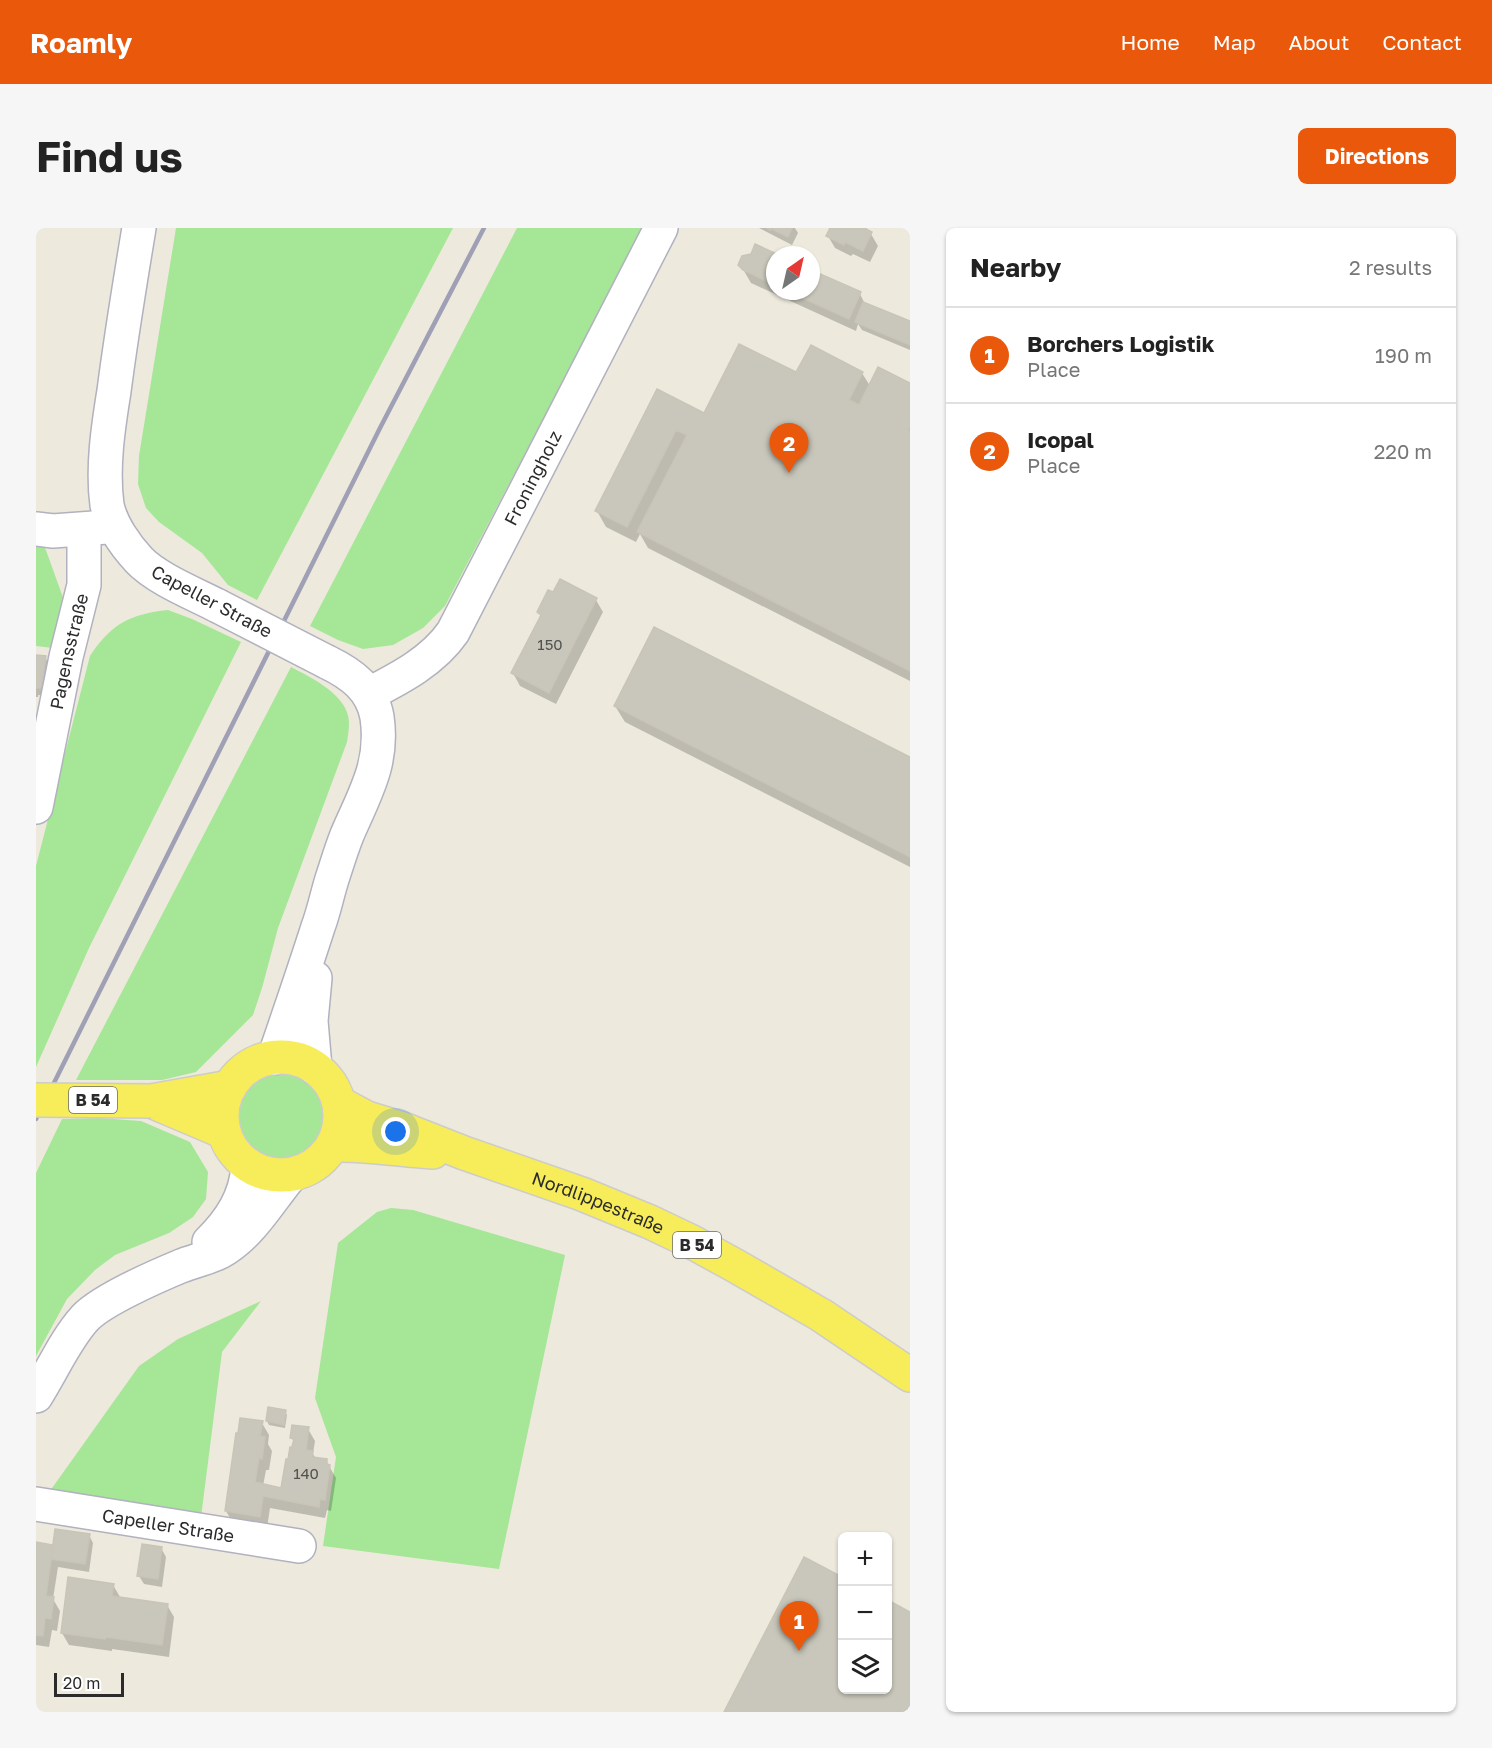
<!DOCTYPE html>
<html lang="en">
<head>
<meta charset="utf-8">
<style>
	:root { --surface:#fff; --page:#f6f6f6; --text:#222; --muted:#767676; --line:#e0e0e0; --accent:#ea580c }
	body { margin:0; font-family:"Golos Text",sans-serif; background:var(--page); color:var(--text) }
	.controls { position:absolute; right:18px; bottom:18px; display:grid; overflow:hidden; border-radius:9px; box-shadow:0 2px 4px #0004 }
	.controls button { width:54px; height:54px; display:grid; place-items:center; padding:0; border:0; border-bottom:2px solid var(--line); background:var(--surface); color:var(--text); font:30px sans-serif }
	.compass { position:absolute; left:730px; top:18px; width:54px; height:54px; border-radius:50%; background:var(--surface); box-shadow:0 2px 4px #0004; rotate:34deg }
	.scale { position:absolute; left:18px; bottom:15px; width:70px; box-sizing:border-box; padding-left:6px; border:3px solid #2b2b2b; border-top:0; font-size:16px; line-height:21px; white-space:nowrap; color:#2b2b2b; -webkit-text-stroke:4px #fff; paint-order:stroke }
	.you { position:absolute; left:360px; top:904px; width:21px; height:21px; margin:-15px; border:4px solid #fff; border-radius:50%; background:#1a73e8; box-shadow:0 0 0 9px #1a73e833 }
	.badge { display:grid; place-items:center; width:39px; height:39px; border-radius:50%; background:var(--accent); color:#fff; font-size:20px; font-weight:700 }
	.pin { position:absolute; translate:-50% -50px; filter:drop-shadow(0 2px 3px #0008) }
	.pin::after { content:''; position:absolute; top:32px; width:21px; height:18px; background:inherit; clip-path:polygon(0 0,100% 0,50% 100%) }
	.list { margin:0; padding:0; list-style:none }
	h2 { display:flex; justify-content:space-between; align-items:center; height:78px; margin:0; padding:0 24px; font-size:26px }
	h2 small { font-size:20px; font-weight:400; color:var(--muted) }
	.list li { display:grid; grid-template-columns:39px 1fr auto; gap:18px; align-items:center; box-sizing:border-box; height:96px; padding:0 24px; border-top:2px solid var(--line) }
	.list b { display:block; font-size:22px; white-space:nowrap }
	.list p { margin:0; font-size:20px; white-space:nowrap; color:var(--muted) }
	.list em { font-size:20px; font-style:normal; color:var(--muted) }
	.icon { flex:none; width:33px; height:33px; fill:none; stroke:currentColor; stroke-width:2; stroke-linecap:round; stroke-linejoin:round }
	.map { position:relative; flex:none; width:874px; height:1484px; overflow:hidden; border-radius:9px }
	header { display:flex; align-items:center; gap:36px; box-sizing:border-box; height:84px; padding:0 30px; background:var(--accent); color:#fff }
	header strong { font-size:28px }
	nav { display:flex; gap:33px; margin-inline-start:auto; font-size:21px }
	.intro { display:flex; align-items:center; justify-content:space-between; box-sizing:border-box; height:144px; padding:0 36px }
	h1 { margin:0; font-size:42px }
	.button { padding:15px 27px; border-radius:9px; background:var(--accent); color:#fff; font-size:21px; font-weight:700 }
	main { display:flex; gap:36px; padding:0 36px }
	aside { flex:1; background:var(--surface); border-radius:9px; box-shadow:0 2px 4px #0004 }
	.map>svg:first-child { display:block }
	.green { fill:#a5e697 }
	.shadow { fill:#0003 }
	.building { fill:#c9c7bb; stroke:#c9c5b6; stroke-width:1.5 }
	.lines { fill:none; stroke-linecap:round; stroke-linejoin:round }
	.minor-casing { stroke:#b1b1bf; stroke-width:36 }
	.major-casing { stroke:#ccc; stroke-width:36 }
	.minor { stroke:#fff; stroke-width:33 }
	.major { stroke:#f7ec59; stroke-width:33 }
	.rail { stroke:#9f9fb6; stroke-width:4.5 }
	.minor-bridge-casing { stroke:#b1b1bf; stroke-width:36; stroke-linecap:butt }
	.major-bridge-casing { stroke:#ccc; stroke-width:36; stroke-linecap:butt }
	.minor-bridge { stroke:#fff; stroke-width:33 }
	.major-bridge { stroke:#f7ec59; stroke-width:33 }
	.labels { text-anchor:middle; dominant-baseline:central; stroke-width:4.5; stroke-linejoin:round; paint-order:stroke }
	.number-label { font-size:15px; fill:#52524f }
	.shield { fill:#fff; stroke:#6b6b6b; stroke-width:1.5 }
	.shield-label { font-size:16px; font-weight:bold; fill:#2b2b2b }
	.street-label { font-size:18px; fill:#2b2b2b; stroke:#fff }
</style>
</head>
<body>
<header>
<strong>Roamly</strong>
<nav><a>Home</a><a>Map</a><a>About</a><a>Contact</a></nav>
</header>
<div class="intro"><h1>Find us</h1><a class="button">Directions</a></div>
<main>
<div class="map">
<svg width="874" height="1484" viewBox="0 0 874 1484">
	<rect width="100%" height="100%" fill="#ede9dd"/>
	<path class="green" d="M140 0H417L221 372 192 357 166 325 123 294 110 280 102 256 103 228Z
		M481 0H607L409 378 387 400 357 417 327 421 302 412 274 398Z
		M0 313 7 314 34 389 17 420 0 418Z
		M132 382 156 391 205 414 53 720 0 839V638L54 428C75 396 94 386 132 382Z
		M255 439C276 450 312 467 313 494 313 501 312 508 311 514L242 700 226 760 217 787 160 844 126 852H40Z
		M197 886a46 46 0 1 1 92 0a46 46 0 1 1-92 0Z
		M63 890 105 893 154 914 172 944 170 971 157 989 133 1005 79 1027 59 1042 31 1071 0 1128V945L26 891Z
		M355 980 377 982 529 1027 463 1341 287 1318 300 1229 279 1170 302 1015 341 984Z
		M225 1073 186 1124 164 1297 9 1270 103 1138 142 1111Z"/>
	<path class="shadow" d="M723 0H759L762 5 756 17Z
		M796 0H831L829 3 835 6 842 18 834 34 817 26 815 28 799 20 792 8Z
		M716 27H740L739 63H775V43L824 66 829 76 874 95V122L826 102 822 96 820 103 715 55 704 36Z
		M826 145 834 158 874 157V453L612 320 604 306 600 314 570 299 561 283 622 163 668 187 761 146Z
		M560 372 567 384 520 476 484 458 477 445 506 389 502 384Z
		M0 428 9 429 14 438 9 468 2 467V469H0Z
		M579 478 874 531V639L589 494Z
		M249 1184 251 1187 249 1200 233 1197 231 1193Z
		M226 1195 233 1207 232 1216 236 1223 233 1242H230L227 1258 247 1262 258 1215 256 1210 272 1201 279 1213 277 1226 280 1231 290 1233 300 1250 295 1283 291 1282 289 1290 234 1280 231 1300 197 1295 190 1283Z
		M53 1307 57 1315 53 1344 22 1339 17 1371 24 1383 21 1403 16 1402 13 1419 0 1417V1316L16 1318Z
		M125 1320 130 1329 126 1359 108 1356 103 1348Z
		M769 1331 806 1350V1462H852V1374L874 1385V1484H689Z
		M77 1357 84 1369 131 1377 138 1389 133 1429 76 1421V1423L33 1417 26 1405Z"/>
	<path class="building" d="M731 0H756L752 9 734 0V2Z
		M794 0H828L836 4 827 23 809 14 808 17 790 8Z
		M719 16 743 27H739V57L707 42 702 37 706 28 715 26Z
		M775 42 825 64 813 91 751 63H775Z
		M827 74 874 93V117L819 94Z
		M703 116 760 144 775 117 827 144 813 172 823 177 842 139 874 155V198L872 202 874 203V443L601 304 651 207 640 202 591 299 559 283 621 161 668 185Z
		M524 351 561 370 513 465 475 445 505 387 501 384 512 362 517 364Z
		M618 399 874 529V629L578 478Z
		M0 427 10 428 5 460H0Z
		M232 1179 250 1182 248 1197 230 1193Z
		M204 1190 227 1193 224 1208 229 1209 226 1231 223 1230 219 1254 245 1260 250 1231H252L254 1219H256L258 1211 254 1210 256 1197 273 1199 270 1222 277 1223 276 1229 291 1231V1236L294 1237 289 1272 284 1271 283 1279 227 1268 224 1289 189 1283 200 1205H202Z
		M19 1301 54 1306 49 1336 15 1331Z
		M0 1314 17 1317 10 1368 18 1369 15 1391 9 1390 7 1408 0 1407Z
		M106 1316 126 1319 122 1351 101 1348Z
		M768 1329 806 1349V1462H852V1372L874 1384V1484H688Z
		M32 1349 78 1356 76 1368 132 1376 126 1417 70 1409 69 1411 25 1405Z"/>
	<g class="lines">
		<defs>
			<g id="minor">
				<path d="M103 0C94 54 85 109 78 163 72 200 66 240 71 277 75 297 90 318 103 332 121 351 159 366 182 378"/>
				<path d="M0 301 17 303 71 299"/>
				<path id="s1" d="M333 466C364 450 397 433 417 404L625 0"/>
				<path id="s2" d="M0 579 30 429 48 357V302"/>
				<path d="M279 750 275 793 279 840"/>
				<path d="M238 830C253 786 268 743 282 699 288 683 291 667 296 651 301 636 305 622 311 607 328 567 348 536 341 489 336 461 316 446 291 434"/>
				<path d="M173 1014C195 992 210 969 212 938"/>
				<path d="M0 1168C16 1143 29 1112 49 1090 66 1072 121 1048 145 1038 158 1033 172 1030 184 1024 215 1007 233 973 255 947"/>
				<path id="s3" d="M0 1276 263 1318"/>
			</g>
			<g id="major">
				<circle cx="245" cy="888" r="59"/>
				<path d="M115 873 194 859"/>
				<path d="M115 873 188 904"/>
				<path id="s4" d="M303 875 331 890 367 901 428 925 546 966 614 994 656 1014 698 1037 785 1087 874 1147"/>
				<path d="M297 917C331 916 364 922 397 924"/>
			</g>
		</defs>
		<use href="#minor" class="minor-casing"/>
		<use href="#major" class="major-casing"/>
		<use href="#minor" class="minor"/>
		<use href="#major" class="major"/>
		<path class="rail" d="M0 891 344 200 448 0"/>
		<defs>
			<path id="minor-bridge" d="M182 378 291 434"/>
			<path id="major-bridge" d="M0 872 115 873"/>
		</defs>
		<use href="#minor-bridge" class="minor-bridge-casing"/>
		<use href="#major-bridge" class="major-bridge-casing"/>
		<use href="#minor-bridge" class="minor-bridge"/>
		<use href="#major-bridge" class="major-bridge"/>
	</g>
	<g class="labels">
		<g class="number-label">
			<text x="514" y="416">150</text>
			<text x="270" y="1245">140</text>
		</g>
		<g class="shield">
			<rect x="33" y="859" width="48" height="26" rx="4.5"/>
			<rect x="637" y="1004" width="48" height="26" rx="4.5"/>
		</g>
		<g class="shield-label">
			<text x="57" y="872">B 54</text>
			<text x="661" y="1017">B 54</text>
		</g>
		<g class="street-label">
			<text stroke="none"><textPath href="#s1" startOffset="279">Froningholz</textPath></text>
			<text transform="translate(176 373) rotate(28)">Capeller Straße</text>
			<text stroke="none"><textPath href="#s2" startOffset="159">Pagensstraße</textPath></text>
			<text stroke="none"><textPath href="#s4" startOffset="278">Nordlippestraße</textPath></text>
			<text stroke="none"><textPath href="#s3" startOffset="134">Capeller Straße</textPath></text>
		</g>
	</g>
</svg>
<div class="controls">
<button>+</button>
<button>−</button>
<button><svg class="icon" aria-label="layers" viewBox="0 0 24 24"><path d="M12 4l9 5-9 5-9-5zM3 14l9 5 9-5"/></svg></button>
</div>
<svg class="compass" viewBox="-18 -18 36 36"><path d="M0-13l5 13h-10z" fill="#e53935"/><path d="M0 13l5-13h-10z" fill="#767676"/></svg>
<div class="scale">20 m</div>
<div class="you"></div>
<div class="pin badge" style="left:763px;top:1423px">1</div>
<div class="pin badge" style="left:753px;top:245px">2</div>
</div>
<aside>
<h2>Nearby<small>2 results</small></h2>
<ul class="list">
<li><span class="badge">1</span><div><b>Borchers Logistik</b><p>Place</p></div><em>190 m</em></li>
<li><span class="badge">2</span><div><b>Icopal</b><p>Place</p></div><em>220 m</em></li>
</ul>
</aside>
</main>
</body>
</html>
